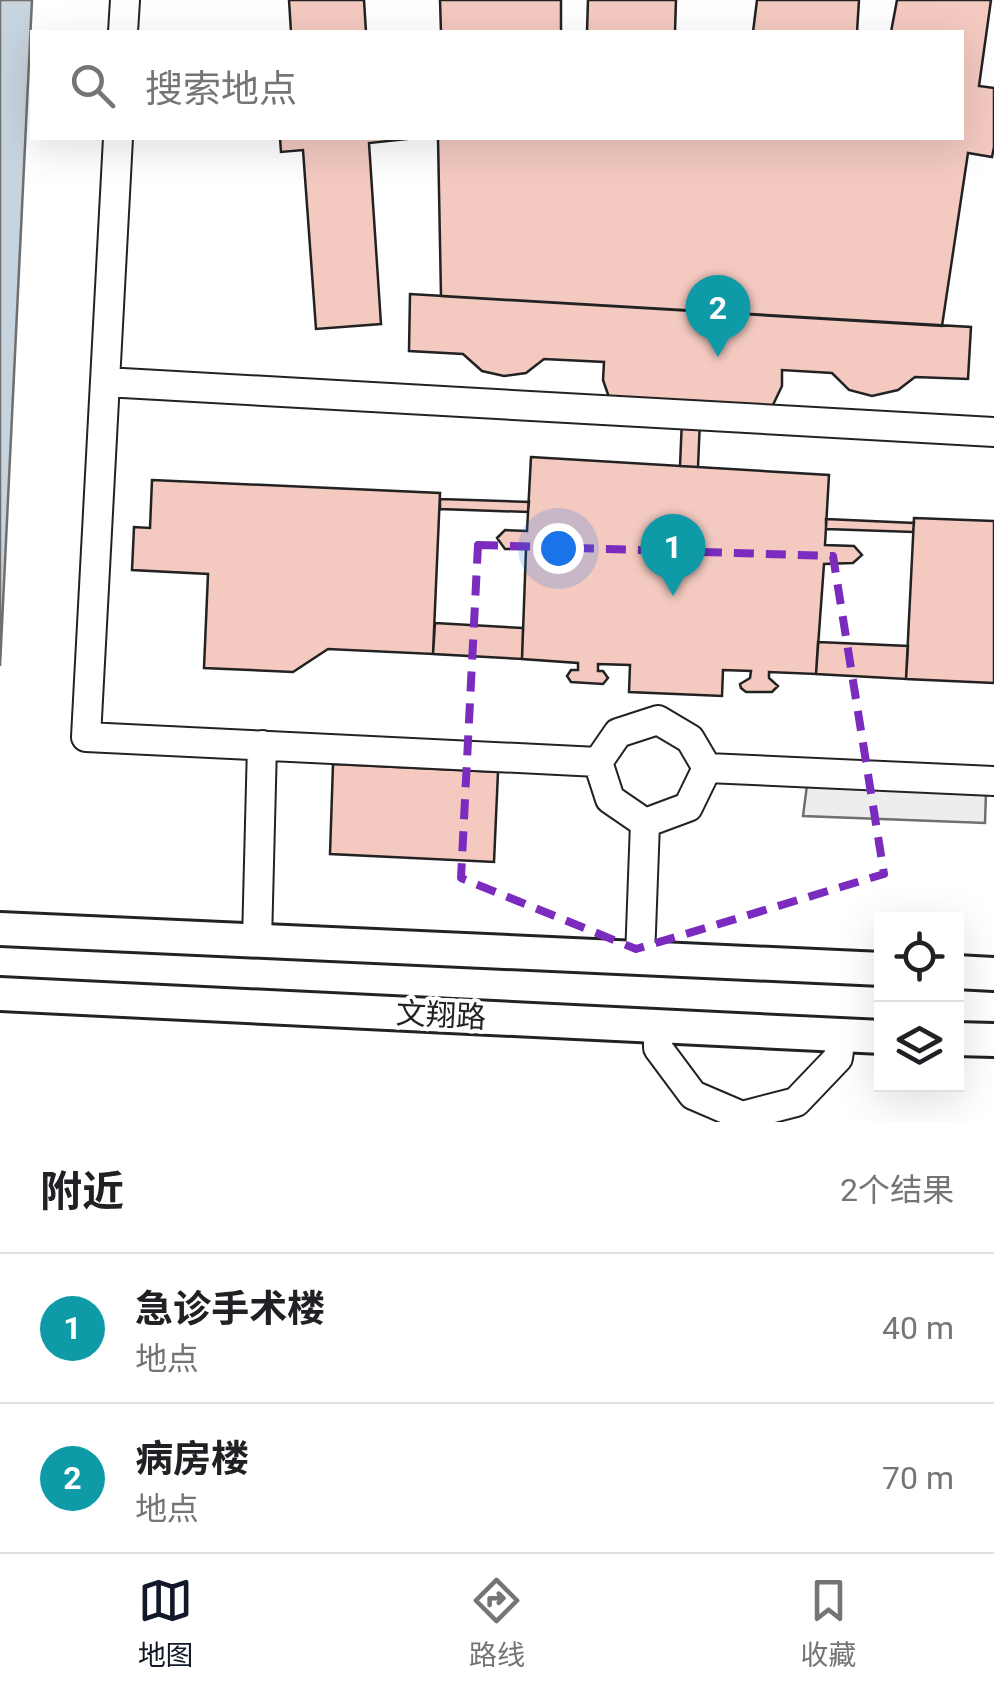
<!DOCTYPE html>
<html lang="zh">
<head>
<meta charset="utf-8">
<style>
	:root { --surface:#fff; --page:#f2f2f2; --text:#202124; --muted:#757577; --line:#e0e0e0; --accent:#111827 }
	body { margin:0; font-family:Roboto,"Noto Sans SC",sans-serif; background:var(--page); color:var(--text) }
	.controls { position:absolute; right:30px; bottom:30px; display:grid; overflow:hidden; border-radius:0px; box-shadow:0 10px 40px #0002 }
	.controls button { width:90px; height:90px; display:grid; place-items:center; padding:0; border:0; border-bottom:2px solid var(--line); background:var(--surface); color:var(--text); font:50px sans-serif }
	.you { position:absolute; left:558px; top:548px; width:35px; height:35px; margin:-25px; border:8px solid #fff; border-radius:50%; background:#1a73e8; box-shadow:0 0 0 15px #1a73e833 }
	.badge { display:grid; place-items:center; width:65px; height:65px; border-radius:50%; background:var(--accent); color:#fff; font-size:32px; font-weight:700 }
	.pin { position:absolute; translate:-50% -82px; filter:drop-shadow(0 2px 5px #0008) }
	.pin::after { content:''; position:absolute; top:52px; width:35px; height:30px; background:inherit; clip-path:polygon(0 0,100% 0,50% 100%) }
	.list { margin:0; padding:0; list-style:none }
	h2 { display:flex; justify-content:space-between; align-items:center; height:130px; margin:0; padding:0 40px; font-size:42px }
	h2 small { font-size:32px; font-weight:400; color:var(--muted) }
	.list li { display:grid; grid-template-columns:65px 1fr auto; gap:30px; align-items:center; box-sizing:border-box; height:150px; padding:0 40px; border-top:2px solid var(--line) }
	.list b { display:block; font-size:38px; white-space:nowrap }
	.list p { margin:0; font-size:32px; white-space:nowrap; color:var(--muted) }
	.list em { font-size:32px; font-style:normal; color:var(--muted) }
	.icon { flex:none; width:55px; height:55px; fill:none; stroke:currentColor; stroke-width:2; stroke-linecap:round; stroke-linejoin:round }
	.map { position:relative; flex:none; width:994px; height:1122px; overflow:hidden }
	.search { position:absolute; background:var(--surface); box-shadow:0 10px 40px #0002; left:30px; right:30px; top:30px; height:110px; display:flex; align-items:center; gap:25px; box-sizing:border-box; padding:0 35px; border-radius:0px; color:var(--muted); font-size:38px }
	.sheet { height:430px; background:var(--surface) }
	nav { display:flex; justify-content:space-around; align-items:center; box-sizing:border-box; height:140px; border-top:2px solid var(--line); background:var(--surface); font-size:28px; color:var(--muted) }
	nav a { display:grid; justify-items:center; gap:5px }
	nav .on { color:var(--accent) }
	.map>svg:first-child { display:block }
	.parking { fill:#ededed; stroke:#6f6f6f; stroke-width:2.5 }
	.water { fill:#c7d3dd; stroke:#6f6f6f; stroke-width:2.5 }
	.building { fill:#f3c9c0; stroke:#222; stroke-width:2.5 }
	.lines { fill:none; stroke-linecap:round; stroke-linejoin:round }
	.minor-casing { stroke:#222; stroke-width:32 }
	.major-casing { stroke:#222; stroke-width:38 }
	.minor { stroke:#fff; stroke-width:28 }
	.major { stroke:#fff; stroke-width:32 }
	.marked { fill:none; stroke:#7b2cbf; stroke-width:8; stroke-dasharray:20 12; stroke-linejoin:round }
	.labels { text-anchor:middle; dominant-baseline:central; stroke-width:8; stroke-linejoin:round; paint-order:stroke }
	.street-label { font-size:30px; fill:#222; stroke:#fff }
</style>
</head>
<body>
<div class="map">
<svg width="994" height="1122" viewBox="0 0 994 1122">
	<rect width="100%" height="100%" fill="#fff"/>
	<path class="parking" d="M807 785 986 792 985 823 803 816Z"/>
	<path class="water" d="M0 0H32L0 666Z"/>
	<path class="building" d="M289 0H364L366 32H291Z
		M440 0H561V32H441Z
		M588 0H676L675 32H587Z
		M757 0H859L857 32H753Z
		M897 0H991L979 86 994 88V147L992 157 968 153 942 326 441 296 438 138H962V32H891Z
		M280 138H416L369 143 381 324 316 329 303 150 281 152Z
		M410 294 971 327 968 379 915 377 898 390 872 396 849 390 832 373 782 370V386L771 409 612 406 603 380 604 362 544 359 526 373 504 376 482 371 463 354 409 351Z
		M682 419 700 420 698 467 680 466Z
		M531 457 829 475 825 545 854 546 862 555 853 563 824 564 816 674 769 672V678L778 686 772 692H746L741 688 740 684 750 678 751 671 723 670 722 696 629 692 630 665 598 664V671H603L608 678 603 684 571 682 567 676 571 670H578V663L522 659 526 549H505L497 538 505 530 527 531Z
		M152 480 440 493 433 654 328 649 293 672 204 668 208 574 132 570 134 527 150 528Z
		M440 499 529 502 528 512 440 509Z
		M914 518 994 521V683L906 679Z
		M826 519 914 523 913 532 826 529Z
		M435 623 523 628 522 659 433 654Z
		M818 642 908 646 906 679 816 674Z
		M333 764 498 772 494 862 330 854Z"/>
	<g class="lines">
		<defs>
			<path id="minor" d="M123 32 125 0
				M118 138 86 737 598 762
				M105 382 994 432
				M658 720 690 739 707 768 688 807 645 823 610 799 598 762 618 733Z
				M707 768 994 781
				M257 941 262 745
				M640 958 645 823
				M658 1025V1048L693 1095 742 1116 796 1102 838 1058 841 1035"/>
			<path id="major" d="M0 929 882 969
				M956 972 994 974
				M0 994 882 1037
				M956 1039 994 1040"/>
		</defs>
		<use href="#minor" class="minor-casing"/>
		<use href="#major" class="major-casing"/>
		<use href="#minor" class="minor"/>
		<use href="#major" class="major"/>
	</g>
	<path class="marked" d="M478 545 833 556 884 874 636 949 461 878Z"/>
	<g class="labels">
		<g class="street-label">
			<text transform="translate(441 1015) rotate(3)">文翔路</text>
		</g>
	</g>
</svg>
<div class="controls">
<button><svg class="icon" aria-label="locate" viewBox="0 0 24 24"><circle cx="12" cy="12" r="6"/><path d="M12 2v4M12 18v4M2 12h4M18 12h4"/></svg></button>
<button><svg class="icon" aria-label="layers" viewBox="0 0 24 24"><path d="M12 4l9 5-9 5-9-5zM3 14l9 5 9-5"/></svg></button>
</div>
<div class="you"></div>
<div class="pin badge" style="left:673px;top:596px;background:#0f9aa8">1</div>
<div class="pin badge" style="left:718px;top:357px;background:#0f9aa8">2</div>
<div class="search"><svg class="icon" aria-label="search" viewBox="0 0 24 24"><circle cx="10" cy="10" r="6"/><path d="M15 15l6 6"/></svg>搜索地点</div>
</div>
<section class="sheet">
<h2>附近<small>2个结果</small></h2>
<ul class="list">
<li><span class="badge" style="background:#0f9aa8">1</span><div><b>急诊手术楼</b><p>地点</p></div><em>40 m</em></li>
<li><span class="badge" style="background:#0f9aa8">2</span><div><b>病房楼</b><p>地点</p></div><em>70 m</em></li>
</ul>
</section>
<nav>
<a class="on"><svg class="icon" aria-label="map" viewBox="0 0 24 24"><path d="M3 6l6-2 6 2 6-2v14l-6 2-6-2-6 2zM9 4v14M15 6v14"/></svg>地图</a>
<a><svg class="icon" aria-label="directions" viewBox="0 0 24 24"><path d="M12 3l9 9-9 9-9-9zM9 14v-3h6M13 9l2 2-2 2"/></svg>路线</a>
<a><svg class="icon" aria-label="saved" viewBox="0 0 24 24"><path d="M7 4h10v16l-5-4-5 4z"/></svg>收藏</a>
</nav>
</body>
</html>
